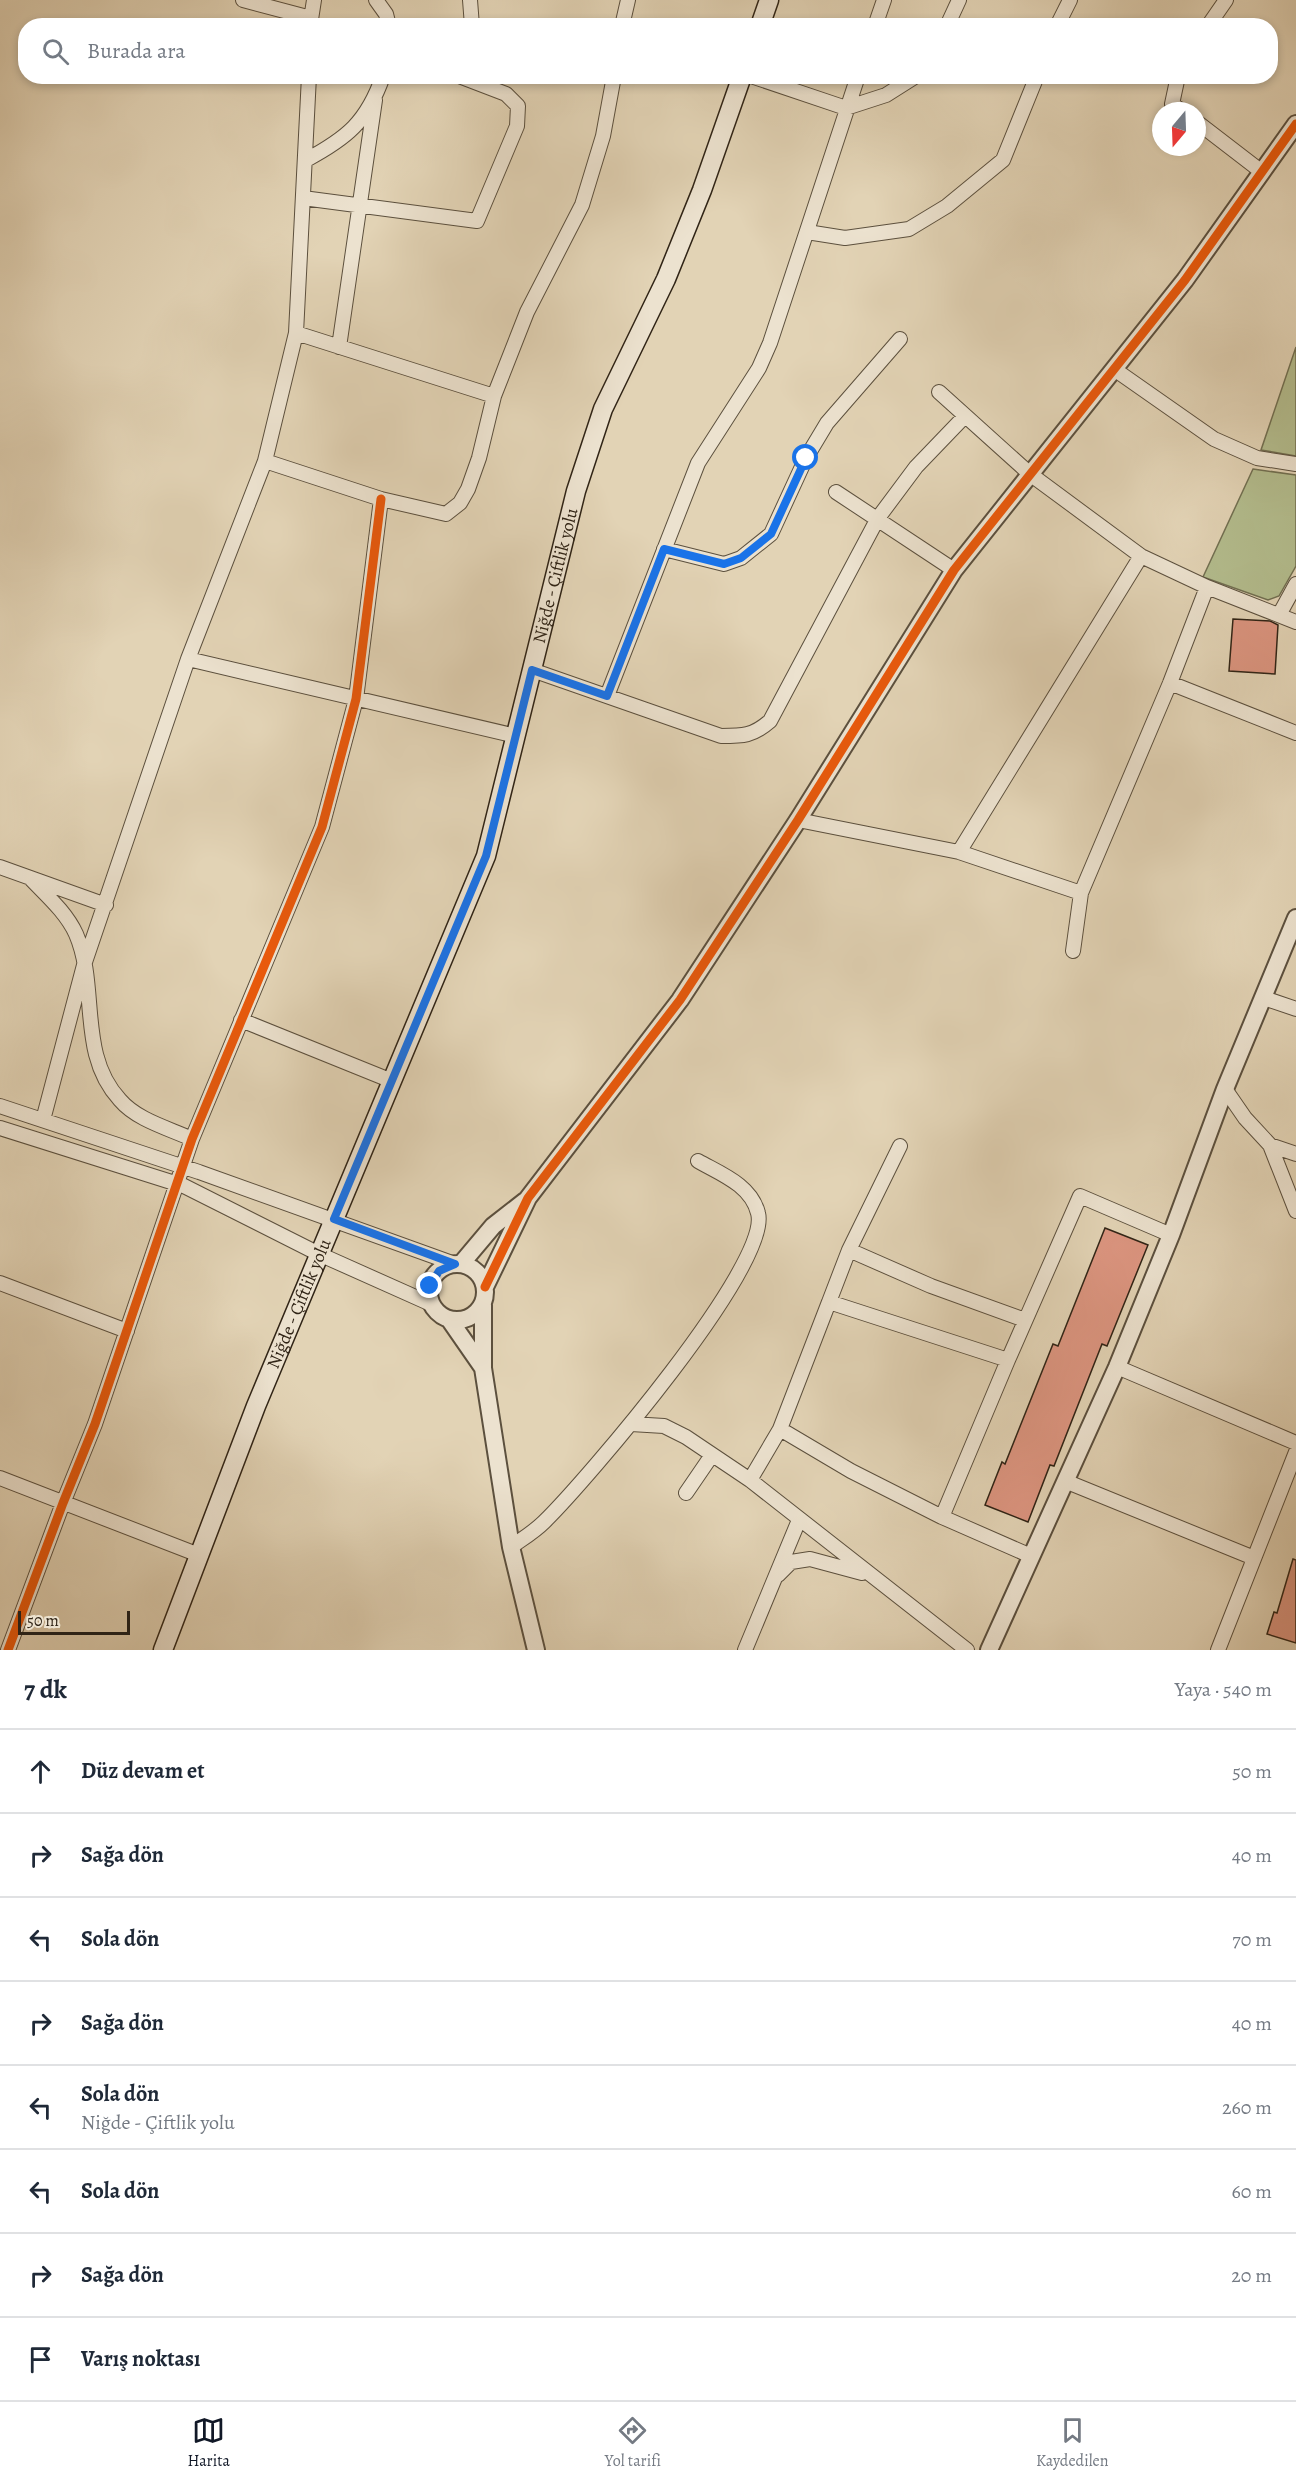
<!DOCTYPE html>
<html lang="tr">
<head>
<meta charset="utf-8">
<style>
	:root { --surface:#fff; --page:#f6f6f7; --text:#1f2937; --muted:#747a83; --line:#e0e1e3; --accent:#111827 }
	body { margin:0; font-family:Alegreya,serif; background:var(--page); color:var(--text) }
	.compass { position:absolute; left:1152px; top:102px; width:54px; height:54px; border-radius:50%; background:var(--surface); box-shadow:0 3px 9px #0003; rotate:199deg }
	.scale { position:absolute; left:18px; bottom:15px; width:112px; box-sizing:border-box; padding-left:6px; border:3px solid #302416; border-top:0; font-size:16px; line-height:21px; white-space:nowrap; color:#302416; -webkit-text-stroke:4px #ece2cf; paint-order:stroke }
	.stop { position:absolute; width:18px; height:18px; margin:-14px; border:4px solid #1a73e8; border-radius:50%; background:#fff }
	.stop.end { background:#1a73e8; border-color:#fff; box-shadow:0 2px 6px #0008 }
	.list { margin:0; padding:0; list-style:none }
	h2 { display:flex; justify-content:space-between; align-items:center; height:78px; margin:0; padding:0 24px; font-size:26px }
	h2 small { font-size:20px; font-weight:400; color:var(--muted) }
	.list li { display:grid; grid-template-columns:39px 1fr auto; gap:18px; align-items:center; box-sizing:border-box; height:84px; padding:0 24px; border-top:2px solid var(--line) }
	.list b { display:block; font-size:22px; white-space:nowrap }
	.list p { margin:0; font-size:20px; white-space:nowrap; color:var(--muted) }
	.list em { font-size:20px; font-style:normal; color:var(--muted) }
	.icon { flex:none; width:33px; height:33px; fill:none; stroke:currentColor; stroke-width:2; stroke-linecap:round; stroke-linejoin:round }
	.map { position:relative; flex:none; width:1296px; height:1650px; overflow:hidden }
	.search { position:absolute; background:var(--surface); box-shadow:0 3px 9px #0003; left:18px; right:18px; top:18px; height:66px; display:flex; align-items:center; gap:15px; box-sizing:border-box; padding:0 21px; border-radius:24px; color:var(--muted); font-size:22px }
	.sheet { height:750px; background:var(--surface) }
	nav { display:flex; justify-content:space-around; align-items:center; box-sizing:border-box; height:84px; border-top:2px solid var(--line); background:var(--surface); font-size:16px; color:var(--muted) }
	nav a { display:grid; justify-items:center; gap:3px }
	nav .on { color:var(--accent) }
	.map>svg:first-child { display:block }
	.green { fill:#b3bc8d; stroke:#727052; stroke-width:1.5 }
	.building { fill:#dc9580; stroke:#302416; stroke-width:1.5 }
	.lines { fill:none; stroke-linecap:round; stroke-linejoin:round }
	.minor-casing { stroke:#5c503e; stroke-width:16 }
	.tertiary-casing { stroke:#5c503e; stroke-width:20 }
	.secondary-casing { stroke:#302416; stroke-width:21 }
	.minor { stroke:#ece2cf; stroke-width:14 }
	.tertiary { stroke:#ece2cf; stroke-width:16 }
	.secondary { stroke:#ece2cf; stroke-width:18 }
	.cycleway-casing { stroke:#ece2cf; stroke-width:13 }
	.cycleway { stroke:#e8590c; stroke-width:9 }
	.route { stroke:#1a73e8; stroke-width:8 }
	.labels { text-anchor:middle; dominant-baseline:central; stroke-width:5; stroke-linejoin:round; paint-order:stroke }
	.street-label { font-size:18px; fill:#302416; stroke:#ece2cf }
</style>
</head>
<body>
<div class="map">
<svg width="1296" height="1650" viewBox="0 0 1296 1650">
	<rect width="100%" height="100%" fill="#e2d3b5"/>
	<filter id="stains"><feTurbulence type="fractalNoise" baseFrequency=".00333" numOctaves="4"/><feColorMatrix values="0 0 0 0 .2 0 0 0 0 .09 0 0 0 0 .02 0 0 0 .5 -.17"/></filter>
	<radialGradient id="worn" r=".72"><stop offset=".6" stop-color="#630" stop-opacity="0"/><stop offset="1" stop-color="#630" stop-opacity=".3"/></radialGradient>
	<path class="green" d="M1296 347V456L1261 450Z
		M1253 469 1296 475V566L1279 596 1268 600 1203 577Z"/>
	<path class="building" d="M1233 619 1270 621 1278 625 1275 674 1229 671Z
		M1105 1228 1148 1245 1107 1346 1102 1344 1054 1466 1050 1465 1028 1522 985 1505 1002 1462 1005 1464 1053 1344 1058 1346Z
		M1293 1559 1296 1560V1643L1267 1634 1274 1612 1277 1613Z"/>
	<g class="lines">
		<defs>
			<path id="minor" d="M243 0 311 18
				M376 0 386 14 389 26
				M470 0 472 26
				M310 26 314 0
				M622 26 628 0
				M875 26 884 0
				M947 26 959 0
				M1057 26 1070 0
				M1208 26 1226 0
				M751 76 846 108 886 95 916 76
				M1178 76 1172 104 1182 111
				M1197 122 1262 172
				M306 160C347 138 367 122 383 76
				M303 198 477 221 517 126 518 106 506 94 459 76
				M807 232 845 238 909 229 947 206 1003 160 1037 76
				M296 333 494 396
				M339 347 375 100
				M1114 369 1214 439 1257 458 1296 464
				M939 392 1030 474 1141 556 1207 587
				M265 461 381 499 446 514 460 503 468 489 479 458 494 396 527 312 582 205 603 136 614 76
				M836 492 954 570
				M664 549 724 564 741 558 771 534 806 458 827 423 900 339
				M1279 615 1296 584
				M188 659 516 736
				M532 670 721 736C743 736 753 736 770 721L878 518 916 467 965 416
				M1170 683 1296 733
				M607 696 698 463 759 368 770 343 858 76
				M798 820 959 852 1081 893 1073 951
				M959 852 1141 556
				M0 867 106 905
				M30 878C46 895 66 912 76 934 99 987 77 1054 120 1100 137 1120 168 1128 192 1139
				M1081 893 1170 683 1207 587 1296 622
				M1264 998 1296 1009
				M241 1020 392 1081
				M1225 1089 1245 1118 1270 1145 1296 1211
				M0 1106 199 1172 455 1264
				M43 1120 84 965 188 659 265 461 296 333 309 76
				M0 1128 184 1186 319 1254 431 1304
				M1270 1145 1296 1154
				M849 1250 931 1286 1025 1320
				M0 1283 127 1331
				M829 1302 849 1250 900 1146
				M1008 1360 1080 1196 1171 1235
				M1117 1367 1296 1443
				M631 1424 664 1426 686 1437 750 1480 967 1650
				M0 1478 199 1555
				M750 1480 780 1429 829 1302 1008 1360 942 1517 851 1471 780 1429
				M1065 1481 1254 1558
				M686 1493 712 1455
				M942 1517 1031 1556
				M511 1547C522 1539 534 1532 544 1522 585 1482 772 1264 758 1213 751 1185 721 1174 698 1161
				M778 1575 791 1562 810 1559 862 1573
				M8 1650 63 1503 95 1424 192 1139 322 827 356 699 381 499
				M745 1650 799 1520
				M1218 1650 1296 1452"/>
			<path id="tertiary" d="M429 1292a28 28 0 1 1 56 0a28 28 0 1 1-56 0Z
				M461 1264 493 1226 525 1201
				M485 1287 528 1198 680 1000 798 820 954 570 1185 280 1296 124
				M483 1305V1368L511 1547 536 1650
				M449 1319 483 1368
				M989 1650 1117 1367 1171 1235 1225 1089 1296 918"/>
			<g id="secondary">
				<path d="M760 26 769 0"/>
				<path id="s1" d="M163 1650 256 1406 486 856 576 491 603 409 666 279 702 190 742 76"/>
			</g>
		</defs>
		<use href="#minor" class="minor-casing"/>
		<use href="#tertiary" class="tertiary-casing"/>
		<use href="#secondary" class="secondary-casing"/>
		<use href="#minor" class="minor"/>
		<use href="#tertiary" class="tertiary"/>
		<use href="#secondary" class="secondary"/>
		<defs>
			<path id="cycleway" d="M485 1287 528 1198 680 1000 798 820 954 570 1185 280 1296 124
				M8 1650 63 1503 95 1424 192 1139 322 827 356 699 381 499"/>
		</defs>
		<use href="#cycleway" class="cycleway-casing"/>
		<use href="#cycleway" class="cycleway"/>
	</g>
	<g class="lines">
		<path class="route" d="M430 1286 439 1271 455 1264 334 1219 486 856 532 670 607 696 664 549 724 564 741 558 771 534 806 458"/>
	</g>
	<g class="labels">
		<g class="street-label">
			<text stroke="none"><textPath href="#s1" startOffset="1146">Niğde - Çiftlik yolu</textPath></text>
			<text stroke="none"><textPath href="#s1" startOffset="372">Niğde - Çiftlik yolu</textPath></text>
		</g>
	</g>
	<rect width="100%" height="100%" filter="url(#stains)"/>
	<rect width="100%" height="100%" fill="url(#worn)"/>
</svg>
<svg class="compass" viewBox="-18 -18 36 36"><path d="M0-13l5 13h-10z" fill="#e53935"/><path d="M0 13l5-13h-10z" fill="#747a83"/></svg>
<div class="scale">50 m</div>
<div class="stop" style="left:806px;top:458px"></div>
<div class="stop end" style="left:430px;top:1286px"></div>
<div class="search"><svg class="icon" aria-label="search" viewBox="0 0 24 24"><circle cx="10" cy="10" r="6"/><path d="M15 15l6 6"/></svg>Burada ara</div>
</div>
<section class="sheet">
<h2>7 dk<small>Yaya · 540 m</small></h2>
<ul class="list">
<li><svg class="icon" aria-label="ahead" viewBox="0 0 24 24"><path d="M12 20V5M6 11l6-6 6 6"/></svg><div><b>Düz devam et</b></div><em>50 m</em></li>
<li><svg class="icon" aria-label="right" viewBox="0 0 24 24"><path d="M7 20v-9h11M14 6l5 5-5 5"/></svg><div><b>Sağa dön</b></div><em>40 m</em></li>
<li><svg class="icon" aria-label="left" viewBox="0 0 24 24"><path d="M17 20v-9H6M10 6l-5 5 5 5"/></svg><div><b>Sola dön</b></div><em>70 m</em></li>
<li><svg class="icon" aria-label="right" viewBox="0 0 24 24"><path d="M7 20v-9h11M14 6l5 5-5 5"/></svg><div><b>Sağa dön</b></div><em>40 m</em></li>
<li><svg class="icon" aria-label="left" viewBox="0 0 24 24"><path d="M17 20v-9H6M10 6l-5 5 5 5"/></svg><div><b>Sola dön</b><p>Niğde - Çiftlik yolu</p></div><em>260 m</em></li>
<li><svg class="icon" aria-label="left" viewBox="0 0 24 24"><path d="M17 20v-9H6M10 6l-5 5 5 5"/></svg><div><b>Sola dön</b></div><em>60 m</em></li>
<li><svg class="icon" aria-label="right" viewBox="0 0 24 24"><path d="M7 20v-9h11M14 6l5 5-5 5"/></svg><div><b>Sağa dön</b></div><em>20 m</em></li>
<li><svg class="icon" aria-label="arrive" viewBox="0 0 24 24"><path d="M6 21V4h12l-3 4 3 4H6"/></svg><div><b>Varış noktası</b></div></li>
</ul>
</section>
<nav>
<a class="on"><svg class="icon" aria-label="map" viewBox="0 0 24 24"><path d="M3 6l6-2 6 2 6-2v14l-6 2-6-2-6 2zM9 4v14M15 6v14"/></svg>Harita</a>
<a><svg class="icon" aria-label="directions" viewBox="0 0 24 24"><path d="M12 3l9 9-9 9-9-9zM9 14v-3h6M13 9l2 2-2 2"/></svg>Yol tarifi</a>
<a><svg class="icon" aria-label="saved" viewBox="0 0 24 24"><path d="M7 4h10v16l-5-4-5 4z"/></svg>Kaydedilen</a>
</nav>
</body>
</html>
